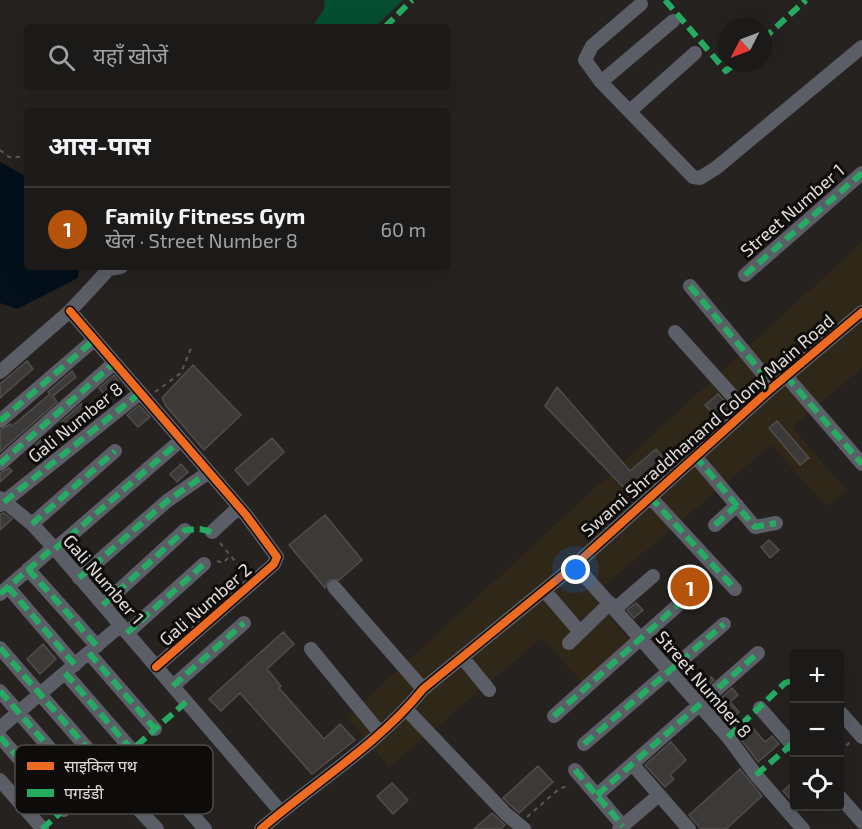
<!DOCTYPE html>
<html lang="hi">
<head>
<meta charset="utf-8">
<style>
	:root { --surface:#1c1a18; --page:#252321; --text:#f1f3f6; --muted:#a0a1a2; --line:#3a3837; --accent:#b45309 }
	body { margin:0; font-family:"Exo 2","Noto Sans Devanagari",sans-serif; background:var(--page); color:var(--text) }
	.controls { position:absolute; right:18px; bottom:18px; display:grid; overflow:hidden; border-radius:6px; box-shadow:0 6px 24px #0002 }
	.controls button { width:54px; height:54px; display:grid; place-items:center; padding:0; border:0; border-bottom:2px solid var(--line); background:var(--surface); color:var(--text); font:30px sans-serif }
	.compass { position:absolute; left:718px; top:18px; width:54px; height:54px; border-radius:50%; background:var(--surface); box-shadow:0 6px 24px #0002; rotate:228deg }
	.you { position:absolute; left:576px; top:570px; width:21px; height:21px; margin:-15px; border:4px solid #fff; border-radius:50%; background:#1a73e8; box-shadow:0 0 0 9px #1a73e833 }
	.badge { display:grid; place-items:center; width:39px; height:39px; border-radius:50%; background:var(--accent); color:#fff; font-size:20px; font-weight:700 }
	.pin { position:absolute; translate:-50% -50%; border:3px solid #fff; box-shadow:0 2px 6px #0006 }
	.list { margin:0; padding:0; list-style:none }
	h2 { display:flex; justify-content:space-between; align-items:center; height:78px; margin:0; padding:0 24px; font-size:26px }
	h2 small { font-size:20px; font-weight:400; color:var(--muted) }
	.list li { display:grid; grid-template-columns:39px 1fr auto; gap:18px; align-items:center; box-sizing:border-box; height:84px; padding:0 24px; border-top:2px solid var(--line) }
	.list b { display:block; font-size:22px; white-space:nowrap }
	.list p { margin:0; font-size:20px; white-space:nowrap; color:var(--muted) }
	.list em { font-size:20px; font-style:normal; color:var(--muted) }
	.icon { flex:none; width:33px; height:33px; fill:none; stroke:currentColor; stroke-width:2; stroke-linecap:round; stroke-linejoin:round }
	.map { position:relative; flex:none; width:862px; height:829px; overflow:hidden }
	.search { position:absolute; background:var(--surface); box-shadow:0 6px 24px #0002; left:24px; top:24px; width:426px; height:66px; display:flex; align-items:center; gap:15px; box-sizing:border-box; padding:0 21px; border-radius:6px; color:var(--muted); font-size:22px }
	.panel { position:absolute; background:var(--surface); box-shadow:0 6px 24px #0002; left:24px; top:108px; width:426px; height:162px; border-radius:6px }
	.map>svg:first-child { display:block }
	.commercial { fill:#2f2819 }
	.green { fill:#054e31 }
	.water { fill:#030f1a }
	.building { fill:#3c3a38; stroke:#504d4b; stroke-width:1.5 }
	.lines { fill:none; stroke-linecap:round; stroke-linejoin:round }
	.path { stroke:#59595c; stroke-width:2; stroke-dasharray:4.5 4.5; stroke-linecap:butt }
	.minor { stroke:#5c5e67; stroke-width:14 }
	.quiet { stroke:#26ab63; stroke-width:6; stroke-dasharray:12 6; stroke-linecap:butt }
	.cycleway-casing { stroke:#0e0c0a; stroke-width:11 }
	.cycleway { stroke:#ed6a23; stroke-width:8 }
	.labels { text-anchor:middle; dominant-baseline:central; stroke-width:6; stroke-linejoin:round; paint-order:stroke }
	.street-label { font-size:18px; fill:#e0ddda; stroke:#0e0c0a }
	.key { fill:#0e0c0a; stroke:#4d4b48; stroke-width:1.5 }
	.key-label { font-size:16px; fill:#e0ddda }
</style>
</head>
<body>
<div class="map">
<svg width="862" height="829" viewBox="0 0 862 829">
	<rect width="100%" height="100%" fill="#252220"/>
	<path class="commercial" d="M862 242V368L792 427 847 491 826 506 771 445 592 596 632 643 584 685 542 638 389 767 347 717Z"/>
	<path class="green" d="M325 0H403L375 27H312L324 9Z"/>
	<path class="water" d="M0 162 27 177V267H79L78 278 17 309 0 303Z"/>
	<path class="building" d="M27 361 33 369 0 398V384Z
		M193 365 241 415 204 450 166 406 162 398Z
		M72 371 76 377 53 396 57 402 0 452V430L10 424 12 426 50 394 48 392Z
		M114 375 119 382 104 394 99 388Z
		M557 387 630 471 656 449 668 463 631 495 545 406Z
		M718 394 731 408 718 419 705 405Z
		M81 404 87 411 67 428 61 422Z
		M139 405 150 417 138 427 127 415Z
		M777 421 809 458 800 465 769 428Z
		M272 438 284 452 248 485 235 470Z
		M42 439 47 444 39 451 34 446Z
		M181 464 188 472 177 482 170 474Z
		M9 468 12 471 0 482V473Z
		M4 513 12 519 0 530V514Z
		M325 515 362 560 339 580H329L325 588 289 545Z
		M769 540 779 550 770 558 761 547Z
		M636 603 643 610 634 618 627 610Z
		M283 632 294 644 267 669 281 686 279 688 324 739 340 724 355 740 312 774 240 693 221 711 209 699Z
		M43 644 56 659 40 674 27 659Z
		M711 677 714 680 700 692 698 689Z
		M732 688 738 695 730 702 739 712 728 723 712 706Z
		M753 728 765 742 772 736 779 744 758 762 740 738Z
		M671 742 686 760 670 775 674 779 665 787 645 765Z
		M538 766 553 782 519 813 503 798Z
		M740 769 762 796 726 829H701L689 815Z
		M795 780V804L783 791Z
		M392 783 408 800 393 814 377 796Z
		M492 813 505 825 501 829H474Z"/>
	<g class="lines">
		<path class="path" d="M0 150 9 157H27
			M155 392 181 373 191 348
			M220 543 245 573
			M217 561 223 563 230 556
			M840 752 851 741
			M527 817 559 789 570 785"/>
		<path class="minor" d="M641 4 592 46 585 60 601 82 693 177 700 178 716 168 862 47
			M601 82 673 21
			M630 111 695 53
			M745 275 862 173
			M690 286 773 386
			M70 311 246 515 277 557 274 564 156 667
			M675 332 746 411
			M0 372 70 311 109 269 121 267
			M786 376 862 464
			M0 421 94 340
			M695 456 755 527 776 523
			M0 464 114 363
			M650 497 735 589
			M0 498 32 524 55 549 281 812
			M0 505 140 393
			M32 524 115 451
			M715 525 737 505
			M212 532 239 507
			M55 549 181 440
			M575 565 728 737 756 775 803 829
			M28 569 97 646
			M79 578 167 501 209 472
			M8 587 75 665
			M334 587 423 689
			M544 590 580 632
			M0 594 53 548
			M103 605 185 530
			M615 609 653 576
			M127 633 204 564
			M569 643 610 603
			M0 648 107 771
			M311 649 380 733
			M89 653 155 729
			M462 657 489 690
			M65 673 132 750
			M173 686 244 623
			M0 691 86 790
			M760 708 794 747
			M407 710 506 814 524 829
			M842 714 862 737
			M554 716 696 589
			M0 728 121 625
			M0 737 64 810
			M584 744 724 624
			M632 764 689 829
			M575 770 623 826
			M159 776 205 829
			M0 780 42 828
			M597 795 758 653
			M840 797 862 822
			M128 798 157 829
			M261 829C314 783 379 744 423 689L575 565 766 393 862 312
			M619 829 659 795"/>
		<path class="quiet" d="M665 0 726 71 736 63
			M385 27 412 0
			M763 39 806 0
			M745 275 862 173
			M690 286 773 386
			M786 376 862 464
			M0 421 94 340
			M695 456 755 527 776 523
			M0 464 114 363
			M650 497 735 589
			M4 502 140 393
			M32 524 115 451
			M715 525 737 505
			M55 549 181 440
			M28 569 97 646
			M79 578 167 501 209 472
			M8 587 75 665
			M0 594 53 548
			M103 605 185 530 200 529 212 532
			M127 633 204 564
			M0 648 107 771
			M89 653 155 729
			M65 673 132 750
			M173 686 244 623
			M0 691 86 790
			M840 711 842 714
			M554 716 696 589
			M0 737 64 810
			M728 737 785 683 794 680
			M584 744 724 624
			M575 770 623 826
			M756 775 792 744
			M597 795 758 653
			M42 829 186 702"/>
		<defs>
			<path id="cycleway" d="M70 311 246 515 277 557 274 564 156 667
				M261 829C314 783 379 744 423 689L575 565 766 393 862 312"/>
		</defs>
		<use href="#cycleway" class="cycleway-casing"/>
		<use href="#cycleway" class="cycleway"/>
	</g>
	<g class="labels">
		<g class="street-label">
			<text transform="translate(792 210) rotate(-41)">Street Number 1</text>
			<text transform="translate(75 422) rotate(-39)">Gali Number 8</text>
			<text transform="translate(707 425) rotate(-41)">Swami Shraddhanand Colony Main Road</text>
			<text transform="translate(104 579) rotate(49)">Gali Number 1</text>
			<text transform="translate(205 604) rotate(-41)">Gali Number 2</text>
			<text transform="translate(704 684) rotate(49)">Street Number 8</text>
		</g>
	</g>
	<rect x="15" y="745" width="198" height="69" rx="9" class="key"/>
	<rect x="27" y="762" width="27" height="8" fill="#ed6a23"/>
	<rect x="27" y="789" width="27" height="8" fill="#26ab63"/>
	<g class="key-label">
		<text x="64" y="772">साइकिल पथ</text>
		<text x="64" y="799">पगडंडी</text>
	</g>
</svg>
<div class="controls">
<button>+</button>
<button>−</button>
<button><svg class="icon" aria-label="locate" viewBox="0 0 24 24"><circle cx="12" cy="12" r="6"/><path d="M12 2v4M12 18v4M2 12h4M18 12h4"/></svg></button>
</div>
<svg class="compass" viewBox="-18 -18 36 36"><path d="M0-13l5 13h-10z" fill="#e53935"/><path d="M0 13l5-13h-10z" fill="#a0a1a2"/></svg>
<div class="you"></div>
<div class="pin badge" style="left:690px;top:587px">1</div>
<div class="search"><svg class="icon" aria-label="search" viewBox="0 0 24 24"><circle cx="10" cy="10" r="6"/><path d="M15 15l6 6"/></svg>यहाँ खोजें</div>
<section class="panel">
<h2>आस-पास<small></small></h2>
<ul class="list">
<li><span class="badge">1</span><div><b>Family Fitness Gym</b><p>खेल · Street Number 8</p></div><em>60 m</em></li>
</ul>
</section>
</div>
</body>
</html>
